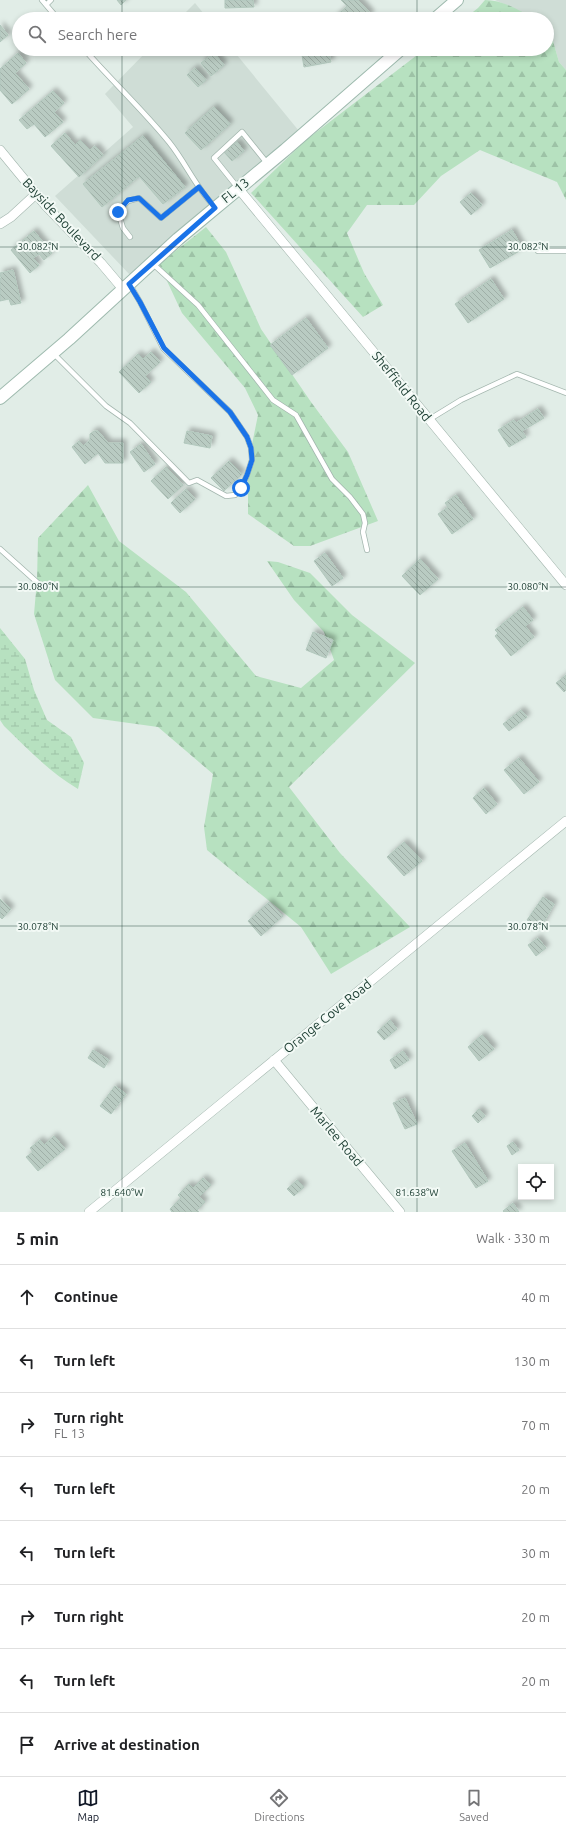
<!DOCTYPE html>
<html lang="en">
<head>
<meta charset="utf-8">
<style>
	:root { --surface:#fff; --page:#f6f6f6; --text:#202124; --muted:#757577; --line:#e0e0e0; --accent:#111827 }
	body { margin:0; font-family:Ubuntu,sans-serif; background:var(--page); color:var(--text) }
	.controls { position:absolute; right:12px; bottom:12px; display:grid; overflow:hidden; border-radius:0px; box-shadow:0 2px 6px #0003 }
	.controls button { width:36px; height:36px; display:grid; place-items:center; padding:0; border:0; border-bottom:1px solid var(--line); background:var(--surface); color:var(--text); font:20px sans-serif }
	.stop { position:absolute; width:12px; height:12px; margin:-9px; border:3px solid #1a73e8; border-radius:50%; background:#fff }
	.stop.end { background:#1a73e8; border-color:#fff; box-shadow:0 1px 4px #0008 }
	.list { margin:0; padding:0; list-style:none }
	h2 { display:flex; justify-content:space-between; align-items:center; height:52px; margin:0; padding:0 16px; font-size:17px }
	h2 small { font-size:13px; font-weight:400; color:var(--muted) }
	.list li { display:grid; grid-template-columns:26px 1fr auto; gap:12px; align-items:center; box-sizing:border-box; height:64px; padding:0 16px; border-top:1px solid var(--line) }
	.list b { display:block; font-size:15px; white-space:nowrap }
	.list p { margin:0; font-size:13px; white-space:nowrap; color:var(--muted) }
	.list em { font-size:13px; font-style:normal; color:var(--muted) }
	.icon { flex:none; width:22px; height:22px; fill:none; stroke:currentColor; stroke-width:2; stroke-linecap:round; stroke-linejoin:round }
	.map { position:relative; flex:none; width:566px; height:1212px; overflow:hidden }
	.search { position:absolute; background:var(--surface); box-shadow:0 2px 6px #0003; left:12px; right:12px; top:12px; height:44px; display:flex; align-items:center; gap:10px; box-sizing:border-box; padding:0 14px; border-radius:22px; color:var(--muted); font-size:15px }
	.sheet { height:564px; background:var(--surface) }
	nav { display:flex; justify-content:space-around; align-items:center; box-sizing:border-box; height:56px; border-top:1px solid var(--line); background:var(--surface); font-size:11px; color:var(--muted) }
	nav a { display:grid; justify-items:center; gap:2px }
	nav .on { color:var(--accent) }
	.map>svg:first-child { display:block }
	.built { fill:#cfddd6 }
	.forest { fill:url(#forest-firs) }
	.wetland { fill:url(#wetland-marsh) }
	.building { fill:url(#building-back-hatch); stroke:#b2c8bd; filter:url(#shadow) }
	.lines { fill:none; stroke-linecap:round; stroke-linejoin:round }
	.service-casing { stroke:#a3b6ae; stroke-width:6 }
	.minor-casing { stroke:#a3b6ae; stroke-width:10 }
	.secondary-casing { stroke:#9ebaae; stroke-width:14 }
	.service { stroke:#fff; stroke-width:4.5 }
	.minor { stroke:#fff; stroke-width:9 }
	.secondary { stroke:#fff; stroke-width:12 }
	.route { stroke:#1a73e8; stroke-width:5 }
	.ticks { fill:none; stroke:#1f4035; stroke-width:1; stroke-opacity:0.45 }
	.labels { text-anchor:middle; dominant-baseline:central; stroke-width:4; stroke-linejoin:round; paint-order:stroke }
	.street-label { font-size:13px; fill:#1f4035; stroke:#f2f9f5 }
	.ticks-label { font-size:10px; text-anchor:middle; fill:#1f4035; stroke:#f2f9f5; stroke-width:4; stroke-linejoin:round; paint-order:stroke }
</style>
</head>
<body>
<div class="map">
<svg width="566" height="1212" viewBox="0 0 566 1212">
	<defs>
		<pattern id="forest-firs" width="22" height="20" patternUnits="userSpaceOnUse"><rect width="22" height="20" fill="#b7e1c0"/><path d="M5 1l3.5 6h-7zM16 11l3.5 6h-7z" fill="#9dc2a6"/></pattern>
		<pattern id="wetland-marsh" width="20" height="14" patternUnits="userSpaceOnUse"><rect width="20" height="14" fill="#b7e1c0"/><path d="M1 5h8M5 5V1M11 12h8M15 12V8" fill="none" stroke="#9dc2a6"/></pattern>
		<pattern id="building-back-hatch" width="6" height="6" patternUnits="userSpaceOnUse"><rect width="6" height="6" fill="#b9cbc2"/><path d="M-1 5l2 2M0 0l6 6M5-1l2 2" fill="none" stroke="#9fafa7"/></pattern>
		<filter id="shadow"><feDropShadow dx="3.5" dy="-3.5" stdDeviation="2" flood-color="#0004"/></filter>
	</defs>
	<rect width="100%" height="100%" fill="#e1ede7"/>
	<path class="built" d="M495 0H566V70L559 62 551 34 547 31V19H532L524 13Z
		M195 3 208 19H179Z
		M149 49H232L299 131 211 203 130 275 55 196 133 127 105 94Z"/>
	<path class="forest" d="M485 0C501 0 520 9 532 19H464L478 8Z
		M547 31 551 34 559 62 566 70V200L557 182 480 150 441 176 414 205H367L347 233 364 273 383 305 363 317 251 193 306 140 425 49H547Z
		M206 227 226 252 261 329 311 402 348 452 378 521 310 546H294L248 514V464L258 415 245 388 182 313 159 264Z
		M88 485 119 541 186 592 256 676 301 688 334 660 324 632 294 600 267 561 278 562 310 573 352 615 415 663 289 787 340 853 410 927 331 974 301 927 207 850 204 827 213 774 158 727 93 718 55 680 34 614 37 580 38 538Z"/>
	<path class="wetland" d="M0 628 25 659 34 690 47 720 71 737 84 763 78 789C49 772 28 749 4 726L0 720Z"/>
	<path class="building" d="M117 0H126L121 5Z
		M225 0H253L254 7 225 8Z
		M341 0H358L371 14 365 19H335L334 18 347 6Z
		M0 25 8 35 0 42Z
		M301 49H328L331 62 304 67Z
		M18 53 26 63 15 73 29 89 12 104 0 90V69Z
		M214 53 224 65 211 76 201 63Z
		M195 68 206 80 198 87 187 75Z
		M53 91 64 103 54 112 63 122 45 137 34 124 27 129 19 120Z
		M214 107 230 124 201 150 185 133Z
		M65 133 75 145 80 140 90 150 95 146 103 155 79 177 51 146Z
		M143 136 185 187 163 204 139 176 102 207 83 184Z
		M237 142 244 151 232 161 224 152Z
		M471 193 482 205 471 215 460 202Z
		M512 230 523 249 490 268 479 250Z
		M34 231 52 253 44 260 39 254 33 258 39 265 30 273 11 250Z
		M13 270 21 303 11 305 9 299 0 301V279L1 278 0 273Z
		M491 279 504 299 468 323 455 304Z
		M306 318 328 348 292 375 270 345Z
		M151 352 160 362 145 376 151 382 139 393 119 372 138 354 143 359Z
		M538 409 544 418 522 431 526 437 509 447 498 430 514 420 516 423Z
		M94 431H98L108 443H123V463H105L98 453 85 464 72 447 79 441 83 446 90 440V434Z
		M187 431 212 436 210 448 184 443Z
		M141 444 155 464 144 472 130 452Z
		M229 461 242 474 224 491 211 478Z
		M166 467 183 485 168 499 151 481Z
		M186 489 195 499 180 513 171 503Z
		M456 495 473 519 452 534 438 514 448 507 445 503Z
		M325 553 343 578 332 586 314 561Z
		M420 559 438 579 420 595 402 576Z
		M523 607 533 620 525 626 534 637 511 656 495 636 498 633 495 630Z
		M313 632 333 640 326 658 306 650Z
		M566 675V690L564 692 556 683Z
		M521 710 527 717 509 731 503 724Z
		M519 758 539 782 524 794 504 770Z
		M484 788 497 804 486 814 473 798Z
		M404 842 422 861 404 876 387 857Z
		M543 897 554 904 540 929 527 920Z
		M0 899 11 909 2 919 0 917Z
		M269 902 283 916 261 936 248 921Z
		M538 938 546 948 536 956 528 945Z
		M390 1020 397 1029 384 1040 377 1032Z
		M482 1035 494 1049 479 1061 468 1047Z
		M93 1050 109 1060 104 1068 88 1058Z
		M403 1051 409 1060 395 1069 390 1060Z
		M115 1086 126 1094 111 1114 100 1106Z
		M405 1098 417 1124 405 1129 393 1103Z
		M479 1109 485 1116 478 1123 472 1116Z
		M54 1136 65 1149 38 1171 26 1157 33 1152 30 1148 40 1140 44 1145Z
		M513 1142 519 1150 512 1155 507 1146Z
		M465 1143 488 1181 476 1188 452 1151Z
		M203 1178 211 1185 199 1197 205 1202 197 1210 199 1212H172L170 1209 181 1198 178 1195 189 1184 193 1188Z
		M297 1180 304 1187 294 1196 287 1189Z
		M513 1203 519 1212H504L503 1211Z"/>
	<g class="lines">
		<defs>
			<path id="service" d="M42 0 58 19
				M46 5 51 0
				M84 49C112 81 143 110 169 142 186 163 196 188 215 207
				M238 188 214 158 242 132 267 163
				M130 237 123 228 118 212 128 201 139 198 161 218 199 187
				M538 251H566
				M152 263 198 305 273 400 296 415 332 479 350 497 363 514 365 523 363 532 367 550
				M54 354 106 406 130 423 189 483 197 480 226 496 235 495 241 488 247 475 252 460 251 448 247 437 230 412 163 348 140 302 130 285
				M430 419 461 400 517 374 566 393
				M0 549 39 584"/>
			<path id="minor" d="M0 150 46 206 101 263 123 289
				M238 188 566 585
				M0 224 11 217 36 194
				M274 1060 400 1212
				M89 1212 566 821"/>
			<path id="secondary" d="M435 19 457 0
				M0 398 69 339 178 239 285 150 401 49"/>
		</defs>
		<use href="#service" class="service-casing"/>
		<use href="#minor" class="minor-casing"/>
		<use href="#secondary" class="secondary-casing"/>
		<use href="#service" class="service"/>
		<use href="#minor" class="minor"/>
		<use href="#secondary" class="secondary"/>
	</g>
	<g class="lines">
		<path class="route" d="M118 212 128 200 139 198 161 218 199 187 215 208 129 284 140 302 164 348 230 412 247 437 251 448 252 460 247 475 241 488"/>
	</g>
	<path class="ticks" d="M122 0V19M417 0V19M122 49V1212M417 49V1212M0 247H566M0 587H566M0 926H566"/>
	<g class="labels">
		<g class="street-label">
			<text transform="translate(235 190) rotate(-39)">FL 13</text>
			<text transform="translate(62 219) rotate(47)">Bayside Boulevard</text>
			<text transform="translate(402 386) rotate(51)">Sheffield Road</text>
			<text transform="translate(327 1016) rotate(-39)">Orange Cove Road</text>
			<text transform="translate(337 1136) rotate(50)">Marlee Road</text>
		</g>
	</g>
	<g class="ticks-label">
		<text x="38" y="250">30.082°N</text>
		<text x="528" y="250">30.082°N</text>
		<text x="38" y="590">30.080°N</text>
		<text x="528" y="590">30.080°N</text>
		<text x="38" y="930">30.078°N</text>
		<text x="528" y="930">30.078°N</text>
		<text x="122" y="1196">81.640°W</text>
		<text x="417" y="1196">81.638°W</text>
	</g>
</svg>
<div class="controls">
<button><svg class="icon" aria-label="locate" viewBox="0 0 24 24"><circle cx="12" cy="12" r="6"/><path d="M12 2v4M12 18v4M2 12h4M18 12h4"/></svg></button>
</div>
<div class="stop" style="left:241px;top:488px"></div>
<div class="stop end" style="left:118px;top:212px"></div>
<div class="search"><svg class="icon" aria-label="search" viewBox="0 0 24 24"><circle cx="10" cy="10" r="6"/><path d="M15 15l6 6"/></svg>Search here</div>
</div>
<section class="sheet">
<h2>5 min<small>Walk · 330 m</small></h2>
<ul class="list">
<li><svg class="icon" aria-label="ahead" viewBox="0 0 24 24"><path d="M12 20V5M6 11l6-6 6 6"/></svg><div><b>Continue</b></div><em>40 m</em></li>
<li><svg class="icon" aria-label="left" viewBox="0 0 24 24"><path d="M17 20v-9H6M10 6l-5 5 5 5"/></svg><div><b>Turn left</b></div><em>130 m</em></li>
<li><svg class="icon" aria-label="right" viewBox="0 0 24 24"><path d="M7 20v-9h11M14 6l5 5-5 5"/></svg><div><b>Turn right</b><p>FL 13</p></div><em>70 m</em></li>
<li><svg class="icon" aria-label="left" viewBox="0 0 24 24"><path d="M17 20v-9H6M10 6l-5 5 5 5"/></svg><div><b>Turn left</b></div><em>20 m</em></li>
<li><svg class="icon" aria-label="left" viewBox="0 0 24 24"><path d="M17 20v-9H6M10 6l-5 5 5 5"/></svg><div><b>Turn left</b></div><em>30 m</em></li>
<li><svg class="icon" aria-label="right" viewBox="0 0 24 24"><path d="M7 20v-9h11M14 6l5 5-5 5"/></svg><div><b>Turn right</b></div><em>20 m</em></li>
<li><svg class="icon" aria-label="left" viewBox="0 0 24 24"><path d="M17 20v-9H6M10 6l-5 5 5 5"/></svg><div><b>Turn left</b></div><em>20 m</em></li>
<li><svg class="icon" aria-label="arrive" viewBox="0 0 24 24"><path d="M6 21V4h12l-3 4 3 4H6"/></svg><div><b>Arrive at destination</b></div></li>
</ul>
</section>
<nav>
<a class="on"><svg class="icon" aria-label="map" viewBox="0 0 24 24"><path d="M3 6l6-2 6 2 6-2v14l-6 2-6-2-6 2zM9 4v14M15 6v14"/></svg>Map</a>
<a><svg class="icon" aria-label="directions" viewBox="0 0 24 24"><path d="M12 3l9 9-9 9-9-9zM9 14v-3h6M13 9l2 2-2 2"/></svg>Directions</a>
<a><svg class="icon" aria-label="saved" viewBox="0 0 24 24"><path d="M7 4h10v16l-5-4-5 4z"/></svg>Saved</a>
</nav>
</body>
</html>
